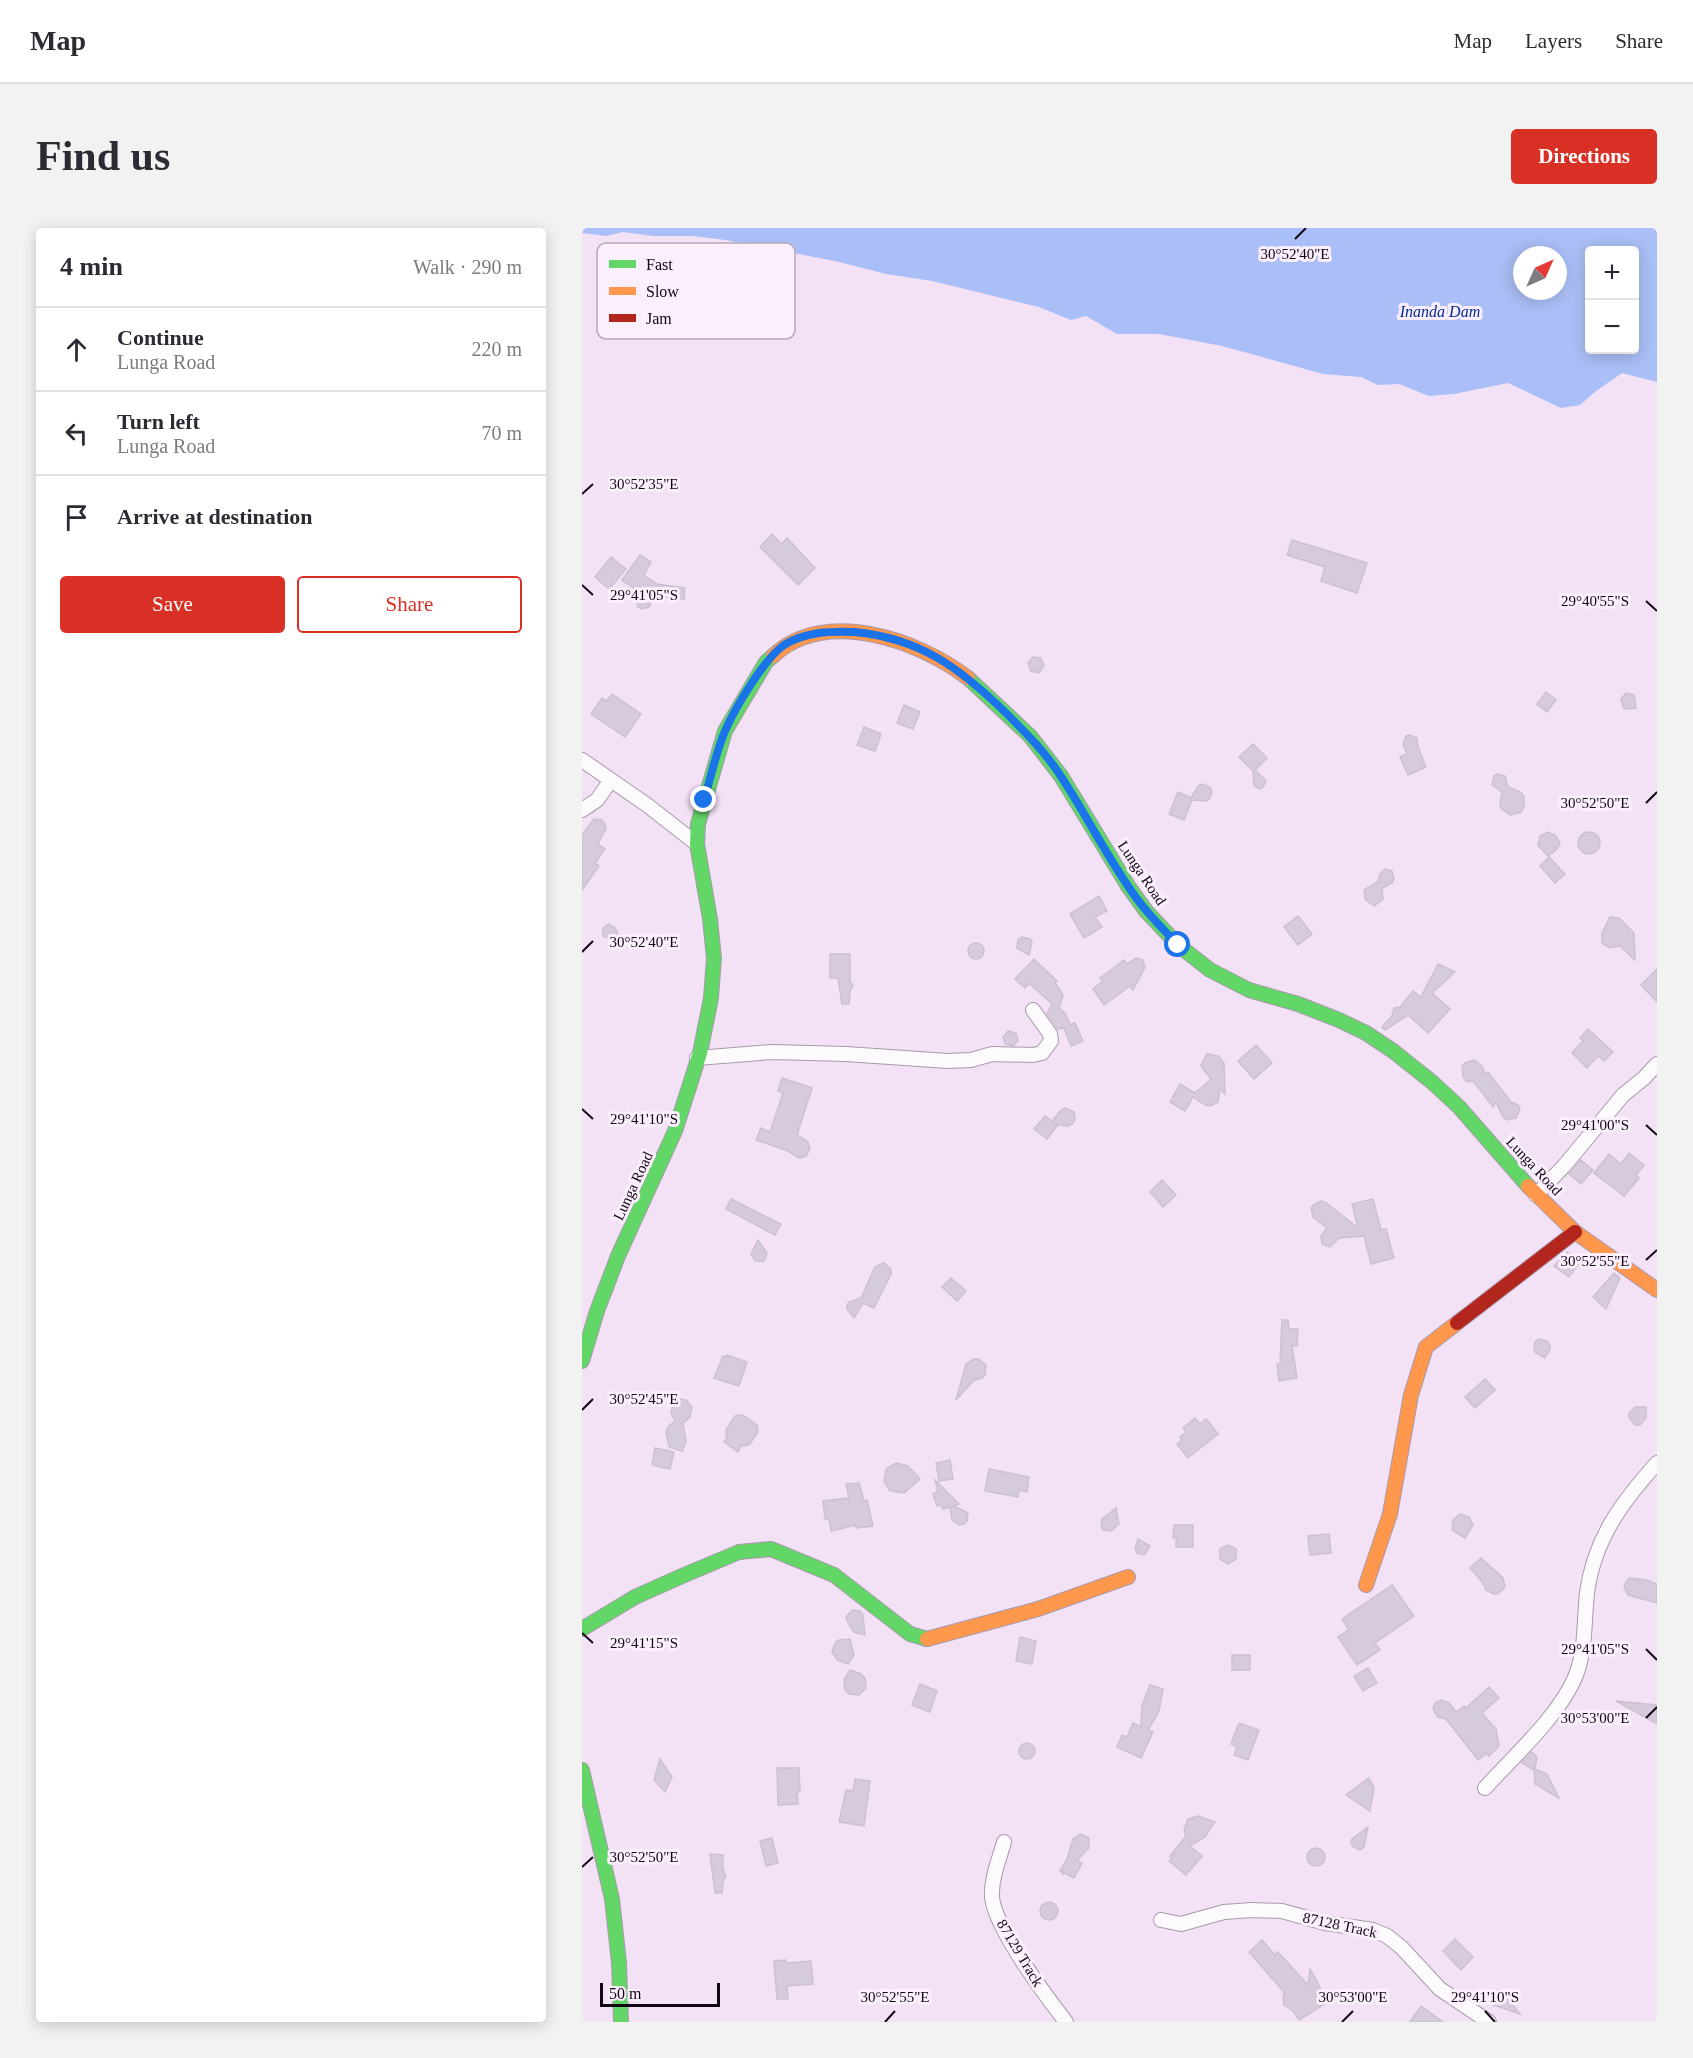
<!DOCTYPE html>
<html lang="en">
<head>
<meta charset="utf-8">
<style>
	:root { --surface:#fff; --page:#f2f2f3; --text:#2b2b33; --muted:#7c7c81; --line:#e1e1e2; --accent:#d93025 }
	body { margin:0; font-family:Georgia,serif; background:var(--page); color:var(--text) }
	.controls { position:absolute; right:18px; top:18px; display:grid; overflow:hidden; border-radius:6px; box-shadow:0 3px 15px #0003 }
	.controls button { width:54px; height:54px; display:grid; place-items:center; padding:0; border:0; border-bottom:2px solid var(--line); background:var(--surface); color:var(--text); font:30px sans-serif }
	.compass { position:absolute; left:931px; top:18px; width:54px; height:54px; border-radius:50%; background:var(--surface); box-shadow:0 3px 15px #0003; rotate:45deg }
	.scale { position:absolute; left:18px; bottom:15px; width:120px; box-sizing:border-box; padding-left:6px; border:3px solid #110713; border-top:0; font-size:16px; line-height:21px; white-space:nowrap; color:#110713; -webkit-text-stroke:4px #fbeefd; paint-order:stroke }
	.stop { position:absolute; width:18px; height:18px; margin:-14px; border:4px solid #1a73e8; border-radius:50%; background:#fff }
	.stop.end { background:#1a73e8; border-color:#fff; box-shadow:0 2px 6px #0008 }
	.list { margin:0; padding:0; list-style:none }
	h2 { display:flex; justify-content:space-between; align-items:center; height:78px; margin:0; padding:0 24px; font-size:26px }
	h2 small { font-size:20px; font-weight:400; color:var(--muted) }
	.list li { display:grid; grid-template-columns:39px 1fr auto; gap:18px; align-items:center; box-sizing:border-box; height:84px; padding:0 24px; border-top:2px solid var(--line) }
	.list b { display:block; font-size:22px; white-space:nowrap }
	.list p { margin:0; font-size:20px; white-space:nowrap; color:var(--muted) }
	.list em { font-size:20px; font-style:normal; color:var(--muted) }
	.actions { display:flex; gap:12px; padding:18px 24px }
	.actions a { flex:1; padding:14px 0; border:2px solid var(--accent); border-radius:6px; text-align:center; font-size:21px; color:var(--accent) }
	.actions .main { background:var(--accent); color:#fff }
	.icon { flex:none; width:33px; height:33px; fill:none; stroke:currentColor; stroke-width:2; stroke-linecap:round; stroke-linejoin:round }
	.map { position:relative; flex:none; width:1075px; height:1794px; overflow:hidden; border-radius:6px }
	header { display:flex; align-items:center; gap:36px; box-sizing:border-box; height:84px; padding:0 30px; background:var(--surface); border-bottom:2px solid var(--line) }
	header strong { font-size:28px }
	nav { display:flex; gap:33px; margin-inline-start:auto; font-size:21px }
	.intro { display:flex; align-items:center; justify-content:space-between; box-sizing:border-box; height:144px; padding:0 36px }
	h1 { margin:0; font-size:42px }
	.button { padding:15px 27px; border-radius:6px; background:var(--accent); color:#fff; font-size:21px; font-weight:700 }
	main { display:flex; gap:36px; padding:0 36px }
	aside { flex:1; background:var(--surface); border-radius:6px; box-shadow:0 3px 15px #0003 }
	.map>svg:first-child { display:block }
	.water { fill:#aabff7; fill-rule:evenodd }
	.building { fill:#d5cbdd; stroke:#cbc1d1; stroke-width:1.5 }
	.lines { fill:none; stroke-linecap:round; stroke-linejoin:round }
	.street-casing { stroke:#a89aaa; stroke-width:16 }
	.fast-casing { stroke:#a89aaa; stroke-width:16 }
	.slow-casing { stroke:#a89aaa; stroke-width:16 }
	.jam-casing { stroke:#a89aaa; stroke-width:16 }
	.street { stroke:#fdfafe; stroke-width:14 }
	.fast { stroke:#63d668; stroke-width:14 }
	.slow { stroke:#ff974d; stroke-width:14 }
	.jam { stroke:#b3261e; stroke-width:14 }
	.route { stroke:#1a73e8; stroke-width:8 }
	.ticks { fill:none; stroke:#110713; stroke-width:2 }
	.labels { text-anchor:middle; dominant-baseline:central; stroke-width:6; stroke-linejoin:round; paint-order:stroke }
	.street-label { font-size:15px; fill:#110713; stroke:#fbeefd }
	.water-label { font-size:16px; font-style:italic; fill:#002e8f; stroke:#fbeefd }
	.key { fill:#fbeefd; stroke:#b5a9b7; stroke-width:1.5 }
	.key-label { font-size:16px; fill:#110713 }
	.ticks-label { font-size:15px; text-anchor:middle; fill:#110713; stroke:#fbeefd; stroke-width:6; stroke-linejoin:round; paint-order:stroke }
</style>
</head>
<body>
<header>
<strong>Map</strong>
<nav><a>Map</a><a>Layers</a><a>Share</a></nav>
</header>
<div class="intro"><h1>Find us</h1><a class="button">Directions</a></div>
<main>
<aside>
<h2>4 min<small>Walk · 290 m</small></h2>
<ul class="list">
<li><svg class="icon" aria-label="ahead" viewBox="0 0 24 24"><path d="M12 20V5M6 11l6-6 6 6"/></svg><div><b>Continue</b><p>Lunga Road</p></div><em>220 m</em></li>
<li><svg class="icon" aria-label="left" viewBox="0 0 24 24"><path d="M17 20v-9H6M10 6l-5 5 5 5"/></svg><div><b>Turn left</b><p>Lunga Road</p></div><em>70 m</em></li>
<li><svg class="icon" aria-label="arrive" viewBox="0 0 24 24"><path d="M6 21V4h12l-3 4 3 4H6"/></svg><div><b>Arrive at destination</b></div></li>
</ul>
<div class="actions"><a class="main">Save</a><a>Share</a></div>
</aside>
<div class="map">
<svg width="1075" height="1794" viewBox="0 0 1075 1794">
	<rect width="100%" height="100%" fill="#f3e1f6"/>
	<path class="water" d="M0 0H1075V154L1040 145 1014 163 998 177 979 180 926 155 872 166 847 168 817 156 796 157 779 149 741 146 640 118 577 106H535L504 88 489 92 457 79 350 53 304 46 253 33 143 12 111 8H71L41 4 24 8 0 5ZM1008 22H1052V122H1008ZM940 27H976V63H940Z"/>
	<path class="building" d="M190 306 200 316 205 310 233 340 216 357 178 319Z
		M710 312 785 335 775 365 739 353 743 339 705 327Z
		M58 327 69 334 62 347 75 356 103 360 102 371 73 368 67 379 60 381 56 379 54 372 58 365 40 352Z
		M29 329 44 341 27 361 13 349Z
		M451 429 459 430 462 438 457 445 449 443 446 435Z
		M964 464 974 472 965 484 955 476Z
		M1044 465 1052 467 1054 480 1044 481 1041 479 1039 471Z
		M30 466 59 486 43 509 9 486 20 470 25 473Z
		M322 477 338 484 331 501 315 495Z
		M282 499 299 506 293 523 275 517Z
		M828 507 835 510 836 519 844 539 826 547 818 529 825 526 821 516 824 508Z
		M671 516 685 530 673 542 684 553 681 559 678 561 672 558 671 543 657 529Z
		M915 546 923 548 926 559 938 564 942 568V579L939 584 928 587 919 580 918 575 920 564 910 557 912 548Z
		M620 556 628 559 630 563 628 570 624 573 610 572 602 592 587 586 596 564 609 570 616 558Z
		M12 591 20 592 23 596 24 600 16 616 23 621 13 635 17 638 0 662V607Z
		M996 615a11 11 0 1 1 22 0a11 11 0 1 1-22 0Z
		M966 604 974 608 978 615 975 621 966 628 956 617 958 608Z
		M967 629 983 646 973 655 958 638Z
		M803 641 810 643 812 651 810 655 800 660 801 671 792 678 783 671 782 662 797 653V647Z
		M517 668 525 683 513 689 520 699 502 710 488 686Z
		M716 688 730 706 716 717 702 699Z
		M1028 689 1037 690 1052 705 1053 732 1038 718 1028 720 1020 715V705Z
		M27 696 33 700 37 708 28 711 21 708V700Z
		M440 709 448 711 450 714 447 727 435 720 436 712Z
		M386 723a8 8 0 1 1 16 0a8 8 0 1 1-16 0Z
		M248 726H268V753L271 758 268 763 267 776H260L256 750H248Z
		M554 730 561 732 563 739 551 762 548 758 522 777 511 761 521 753 518 750 542 732 545 736Z
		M452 731 475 753 473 755 481 767 477 780 483 785 488 797 493 795 501 813 489 818 482 800 476 801 465 786 470 776 447 755 443 760 433 751Z
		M856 736 873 744 850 765 868 781 846 805 826 787 803 802 800 799 810 788 812 780 818 779 831 763 839 769Z
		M1075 741V774L1059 757Z
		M1006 801 1031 824 1022 833 1016 828 1005 840 990 825 1001 813 998 810Z
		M426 803 434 805 436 812 431 818 423 816 421 809Z
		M674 817 690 835 672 851 656 833Z
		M625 826 636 828 642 835 643 866 638 861 636 874 628 878 623 877 611 869 603 883 588 874 598 856 613 865 629 851 621 841 619 837Z
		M892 832 900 838 903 846 906 844 929 874 936 877 938 881 934 890 925 892 921 889 914 874 911 879 892 854 884 853 881 849 880 839 883 835Z
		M200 850 230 860 215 907 226 914 228 921 224 928 217 930 206 923 174 912 179 900 188 904 201 865 196 863Z
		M483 880 492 884 493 892 490 896 486 898 473 896 475 898 465 911 452 901 463 888 470 893 479 882Z
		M1047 925 1062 937 1054 947 1057 950 1042 968 1012 945 1027 926 1039 936Z
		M999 932 1011 942 999 956 987 946Z
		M580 952 594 967 581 979 568 964Z
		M149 971 199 996 193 1007 144 981Z
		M791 971 799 1002 804 1001 812 1030 789 1036 782 1008 757 1010 748 1019 740 1016 739 1008 745 1000 731 989 729 980 731 977 739 973 743 974 776 1000 770 976Z
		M176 1012 185 1025 182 1033H173L169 1026Z
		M985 1024 998 1034 987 1049 972 1038Z
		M302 1035 309 1041V1046L292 1080 281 1075 272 1090 265 1081V1077L267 1074 279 1070 293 1039Z
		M1032 1045 1038 1050 1024 1081 1011 1069Z
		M369 1050 384 1063 375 1073 360 1059Z
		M700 1092H706L707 1101H716L715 1118H710L715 1150 697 1153 695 1136H698Z
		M957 1111 965 1113 968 1117V1121L963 1130 954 1125 952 1122 953 1114Z
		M145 1127 165 1134 157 1158 132 1150 141 1128 145 1129Z
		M392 1131H396L404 1137 403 1147 400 1150 392 1152 374 1172 384 1136Z
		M903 1151 913 1162 893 1180 883 1169Z
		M99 1171 104 1172 110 1179 108 1189 101 1195 104 1214 100 1223 87 1219 84 1204 86 1199 93 1193 89 1185 91 1175Z
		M1053 1179H1064V1190L1058 1197H1053L1047 1190V1185Z
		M161 1187 175 1197 176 1204 167 1217 159 1218 156 1224 142 1214 145 1209 144 1202 153 1188Z
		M613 1190 618 1196 624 1191 636 1206 606 1230 595 1216 600 1212 598 1209 604 1204 601 1200Z
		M73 1220 92 1224 88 1241 70 1237Z
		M368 1232 371 1251 357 1253 354 1235Z
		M314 1235 326 1238 338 1251 322 1265 308 1263 302 1253 304 1241Z
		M407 1241 447 1249 445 1264 437 1262 436 1269 403 1263Z
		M353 1252 377 1276 372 1278 386 1285 385 1293 382 1296 377 1297 370 1292 368 1279 361 1281 359 1277 355 1278 351 1266 356 1263Z
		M277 1255 282 1273 285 1272 291 1298 274 1300V1297L249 1303 247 1291H243L241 1273 267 1270 264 1256Z
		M534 1280 537 1296 529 1303 521 1302 519 1295 520 1291Z
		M878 1286 887 1289 891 1297 883 1310 870 1302 871 1292Z
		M592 1297H611V1319H594V1310H591Z
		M747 1306 749 1325 728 1327 726 1308Z
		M556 1311 568 1318 562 1327 555 1325 553 1321Z
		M646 1317 654 1321V1331L646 1336 638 1331V1321Z
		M899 1330 921 1350 923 1359 916 1366H912L904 1362 901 1355 888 1340Z
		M1048 1350 1064 1352 1075 1356V1375L1046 1367 1042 1359 1044 1354Z
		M810 1357 832 1388 793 1415 798 1422 775 1437 756 1409 767 1402 760 1391Z
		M270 1382 278 1383 281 1387 283 1407 272 1404 265 1393 264 1389Z
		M438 1409 454 1413 450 1436 434 1433Z
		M268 1411 272 1427 266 1436 255 1432 250 1424 253 1415 257 1412Z
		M650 1427H668V1442H650Z
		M786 1440 795 1455 781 1463 772 1448Z
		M268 1442 279 1446 283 1450 284 1460 277 1467 267 1466 263 1462 262 1452Z
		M338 1456 355 1463 348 1484 330 1477Z
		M568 1457 581 1461 577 1483 566 1502 571 1504 559 1530 535 1519 540 1507 545 1509 551 1495 559 1499 560 1478Z
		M907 1459 917 1470 900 1485 914 1501 917 1518 907 1528 905 1525 896 1532 864 1491 856 1489 851 1481 853 1475 859 1472 867 1475 874 1484 882 1478 884 1480Z
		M1034 1473 1075 1477V1496Z
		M657 1495 677 1502 666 1532 652 1527 655 1519 649 1516Z
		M437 1523a8 8 0 1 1 16 0a8 8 0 1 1-16 0Z
		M950 1524 955 1529 953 1541 965 1546 977 1570 953 1556 952 1542 940 1535Z
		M78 1531 90 1549 83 1564 72 1552Z
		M195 1540H217L218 1564H215L216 1576 196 1577Z
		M787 1550 792 1560 788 1583 764 1567Z
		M273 1551 288 1553 282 1598 257 1594 264 1562 271 1563Z
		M616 1588 633 1594 623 1609 608 1618 620 1628 604 1647 587 1633 592 1627 588 1628 604 1608 602 1601 606 1591Z
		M786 1599 782 1619 778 1622 771 1619 769 1615 770 1611Z
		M498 1606 507 1610V1620L495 1632 500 1635 492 1650 482 1645 480 1647 481 1644 478 1643 485 1631 491 1611Z
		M190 1610 196 1635 184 1638 178 1613Z
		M725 1629a9 9 0 1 1 18 0a9 9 0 1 1-18 0Z
		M128 1626 141 1627V1641L144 1648 141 1653 140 1665H133Z
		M458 1683a9 9 0 1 1 18 0a9 9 0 1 1-18 0Z
		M873 1711 891 1729 879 1742 861 1723Z
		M680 1712 693 1727 696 1724 726 1757 728 1741 746 1774 717 1792 711 1783 702 1777 701 1771 702 1764 667 1724Z
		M204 1732V1735L229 1733 231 1756 205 1758 206 1771H195L192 1733Z
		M915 1762 933 1765 926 1771 938 1786 911 1777 909 1768Z
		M839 1778 861 1794H828Z"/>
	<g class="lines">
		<defs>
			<path id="street" d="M0 532 65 577 115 616
				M0 582 15 572 29 552
				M115 830 190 824 264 826 366 833 389 832 410 826 451 827 460 825 469 813 468 806 451 782
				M954 967 982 938 1041 867 1062 850 1075 836
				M903 1560C932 1528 978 1487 994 1447 1004 1421 1002 1392 1005 1365 1012 1311 1040 1274 1075 1235
				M422 1614C417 1632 409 1651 410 1669 413 1700 464 1768 484 1794
				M579 1692 599 1696 642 1684 670 1682 700 1683 743 1695 791 1702 805 1708 819 1719 858 1761 907 1794"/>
			<path id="fast" d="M386 450 448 508 479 548 546 658 564 683 596 717 628 742 667 762 716 776 757 792 784 805 811 823 850 854 877 879 946 958
				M0 1133 15 1083 36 1028 93 903 118 825 129 770 132 730 128 691 115 616 116 596 143 503 184 434 191 428
				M0 1401 53 1369 100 1348 157 1324 189 1321 252 1347 328 1406 345 1411
				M0 1542 30 1671 37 1735 39 1794"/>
			<path id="slow" d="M191 428C243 379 337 412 386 450
				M946 958 993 1004 1075 1062
				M784 1357 808 1286 829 1167 844 1119 875 1095
				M345 1411 456 1381 546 1349"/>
			<path id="jam" d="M875 1095 993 1004"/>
		</defs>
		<use href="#street" class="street-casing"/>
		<use href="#fast" class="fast-casing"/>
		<use href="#slow" class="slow-casing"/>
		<use href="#jam" class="jam-casing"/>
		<use href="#street" class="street"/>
		<use href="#fast" class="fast"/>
		<use href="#slow" class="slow"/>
		<use href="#jam" class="jam"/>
	</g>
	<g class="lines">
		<path class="route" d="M122 572C129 549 134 524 143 503 153 480 182 431 202 417 223 404 247 403 272 404 338 410 378 440 424 485 444 505 465 526 480 550 503 585 522 623 546 658 560 680 578 698 596 717"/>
	</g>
	<path class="ticks" d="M713 11 724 0M0 266 11 256M0 357 11 367M1064 373 1075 383M1064 575 1075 564M0 724 11 713M0 881 11 891M1064 897 1075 907M1064 1032 1075 1022M0 1182 11 1171M0 1405 11 1415M1064 1421 1075 1432M1064 1490 1075 1479M0 1639 11 1629M903 1783 913 1794M303 1794 313 1783M760 1794 771 1783"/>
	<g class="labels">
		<g class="street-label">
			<text transform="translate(560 645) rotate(56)">Lunga Road</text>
			<text transform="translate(952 938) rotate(47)">Lunga Road</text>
			<text transform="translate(51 958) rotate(-65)">Lunga Road</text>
			<text transform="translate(758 1697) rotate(12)">87128 Track</text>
			<text transform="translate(438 1725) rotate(59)">87129 Track</text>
		</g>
		<g class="water-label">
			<text x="858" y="83">Inanda Dam</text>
		</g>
	</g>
	<rect x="15" y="15" width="198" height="96" rx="9" class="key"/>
	<rect x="27" y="32" width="27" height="8" fill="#63d668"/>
	<rect x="27" y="59" width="27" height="8" fill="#ff974d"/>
	<rect x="27" y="86" width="27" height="8" fill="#b3261e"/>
	<g class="key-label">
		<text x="64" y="42">Fast</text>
		<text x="64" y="69">Slow</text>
		<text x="64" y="96">Jam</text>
	</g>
	<g class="ticks-label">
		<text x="713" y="31">30°52'40"E</text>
		<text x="62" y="261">30°52'35"E</text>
		<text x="62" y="372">29°41'05"S</text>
		<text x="1013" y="378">29°40'55"S</text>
		<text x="1013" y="580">30°52'50"E</text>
		<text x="62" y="719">30°52'40"E</text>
		<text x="62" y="896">29°41'10"S</text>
		<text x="1013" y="902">29°41'00"S</text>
		<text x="1013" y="1038">30°52'55"E</text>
		<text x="62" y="1176">30°52'45"E</text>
		<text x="62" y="1420">29°41'15"S</text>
		<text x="1013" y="1426">29°41'05"S</text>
		<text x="1013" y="1495">30°53'00"E</text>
		<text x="62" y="1634">30°52'50"E</text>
		<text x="313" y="1774">30°52'55"E</text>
		<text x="771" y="1774">30°53'00"E</text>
		<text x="903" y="1774">29°41'10"S</text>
	</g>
</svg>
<div class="controls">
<button>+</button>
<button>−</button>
</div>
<svg class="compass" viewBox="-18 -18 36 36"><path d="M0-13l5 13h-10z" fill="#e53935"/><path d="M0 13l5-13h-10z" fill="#7c7c81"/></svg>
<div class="scale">50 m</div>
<div class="stop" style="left:596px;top:717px"></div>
<div class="stop end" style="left:122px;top:572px"></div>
</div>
</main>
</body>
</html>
